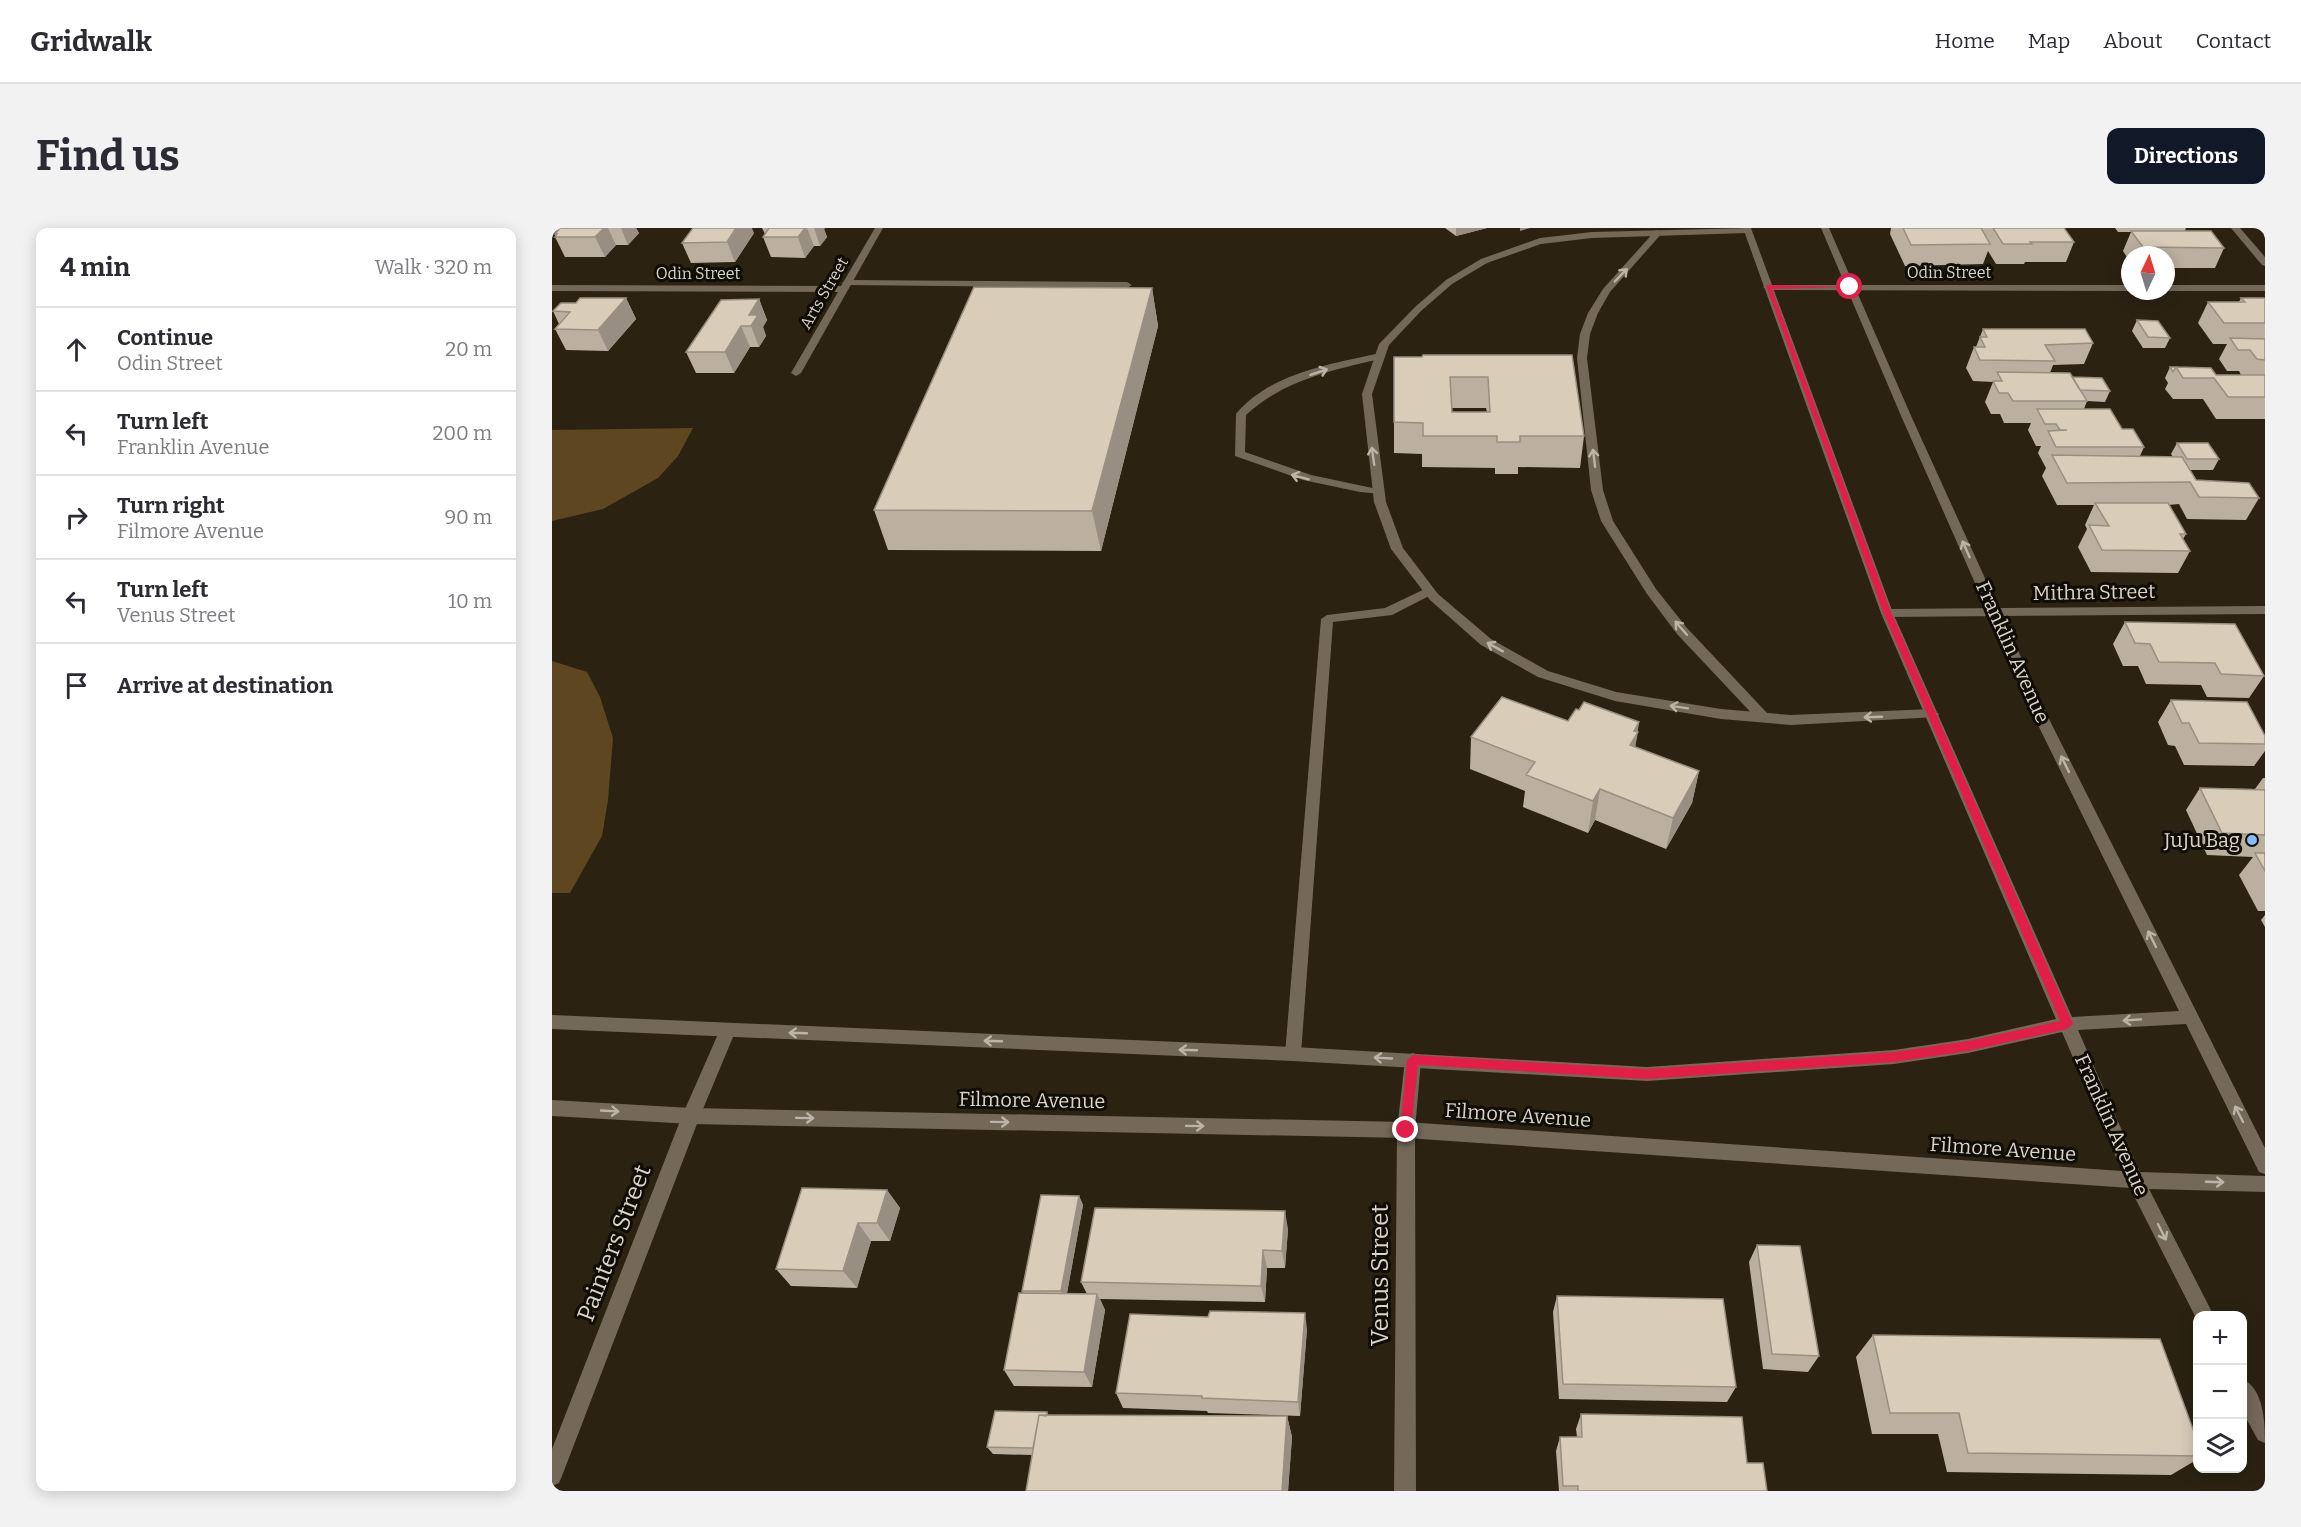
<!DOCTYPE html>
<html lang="en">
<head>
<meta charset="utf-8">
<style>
	:root { --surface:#fff; --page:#f2f2f3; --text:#2b2b33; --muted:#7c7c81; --line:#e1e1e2; --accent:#111827 }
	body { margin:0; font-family:Bitter,serif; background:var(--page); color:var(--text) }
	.controls { position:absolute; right:18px; bottom:18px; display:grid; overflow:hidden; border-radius:12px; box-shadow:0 3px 15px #0003 }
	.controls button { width:54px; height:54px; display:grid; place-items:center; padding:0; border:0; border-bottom:2px solid var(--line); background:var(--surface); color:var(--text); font:30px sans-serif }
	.compass { position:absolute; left:1569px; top:18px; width:54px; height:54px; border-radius:50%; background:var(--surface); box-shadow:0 3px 15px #0003; rotate:4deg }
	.stop { position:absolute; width:18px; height:18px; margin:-14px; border:4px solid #e11d48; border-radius:50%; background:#fff }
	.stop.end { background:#e11d48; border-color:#fff; box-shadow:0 2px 6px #0008 }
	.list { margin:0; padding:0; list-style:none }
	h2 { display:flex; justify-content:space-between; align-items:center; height:78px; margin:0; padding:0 24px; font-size:26px }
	h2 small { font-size:20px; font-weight:400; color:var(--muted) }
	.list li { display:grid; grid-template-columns:39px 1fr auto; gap:18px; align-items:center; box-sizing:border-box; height:84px; padding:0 24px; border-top:2px solid var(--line) }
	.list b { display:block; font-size:22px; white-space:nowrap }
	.list p { margin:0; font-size:20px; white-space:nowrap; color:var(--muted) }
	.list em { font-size:20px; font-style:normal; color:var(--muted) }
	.icon { flex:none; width:33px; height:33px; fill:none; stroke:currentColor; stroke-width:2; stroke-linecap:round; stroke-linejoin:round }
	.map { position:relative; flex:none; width:1713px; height:1263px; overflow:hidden; border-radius:12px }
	header { display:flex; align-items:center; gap:36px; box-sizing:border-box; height:84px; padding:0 30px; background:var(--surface); border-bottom:2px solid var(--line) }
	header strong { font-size:28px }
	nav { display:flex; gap:33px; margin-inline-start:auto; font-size:21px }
	.intro { display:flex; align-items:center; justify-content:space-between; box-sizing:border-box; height:144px; padding:0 36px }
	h1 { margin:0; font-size:42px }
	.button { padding:15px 27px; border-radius:12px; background:var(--accent); color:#fff; font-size:21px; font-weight:700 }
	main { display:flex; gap:36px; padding:0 36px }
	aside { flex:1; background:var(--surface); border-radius:12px; box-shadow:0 3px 15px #0003 }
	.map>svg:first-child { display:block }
	.green { fill:#5e4720 }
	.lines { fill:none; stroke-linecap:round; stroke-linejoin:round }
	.service { fill:#746958; fill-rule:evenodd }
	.minor { fill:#746958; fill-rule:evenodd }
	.tertiary { fill:#746958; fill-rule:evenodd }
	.wall { fill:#bbaf9f; fill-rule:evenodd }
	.shaded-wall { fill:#988f82 }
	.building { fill:#d9ccb9; stroke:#988f82; stroke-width:1.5; fill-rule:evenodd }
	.oneway { stroke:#bbb4a8 }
	.route { fill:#e11d48 }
	.poi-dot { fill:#84bcfb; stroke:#100c06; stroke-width:2 }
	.labels { text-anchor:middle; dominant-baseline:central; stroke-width:6; stroke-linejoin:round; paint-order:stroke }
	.far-street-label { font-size:16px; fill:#dad4ca; stroke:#100c06 }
	.street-label { font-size:20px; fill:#dad4ca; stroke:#100c06 }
	.poi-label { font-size:20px; fill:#dad4ca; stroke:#100c06; text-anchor:end }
	.near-street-label { font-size:24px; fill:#dad4ca; stroke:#100c06 }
</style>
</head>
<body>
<header>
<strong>Gridwalk</strong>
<nav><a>Home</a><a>Map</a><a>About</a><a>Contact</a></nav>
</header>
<div class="intro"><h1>Find us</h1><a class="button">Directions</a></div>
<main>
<aside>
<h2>4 min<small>Walk · 320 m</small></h2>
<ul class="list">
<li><svg class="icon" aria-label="ahead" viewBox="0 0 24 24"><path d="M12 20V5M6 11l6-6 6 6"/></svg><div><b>Continue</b><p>Odin Street</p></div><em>20 m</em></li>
<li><svg class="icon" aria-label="left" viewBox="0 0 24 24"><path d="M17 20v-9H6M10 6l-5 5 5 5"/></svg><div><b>Turn left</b><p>Franklin Avenue</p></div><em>200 m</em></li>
<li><svg class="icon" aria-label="right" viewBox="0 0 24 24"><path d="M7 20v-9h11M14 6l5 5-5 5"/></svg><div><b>Turn right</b><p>Filmore Avenue</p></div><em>90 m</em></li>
<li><svg class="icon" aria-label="left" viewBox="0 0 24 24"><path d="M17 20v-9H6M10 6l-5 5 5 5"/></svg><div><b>Turn left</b><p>Venus Street</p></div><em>10 m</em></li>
<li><svg class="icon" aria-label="arrive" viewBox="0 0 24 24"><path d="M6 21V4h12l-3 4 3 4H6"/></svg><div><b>Arrive at destination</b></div></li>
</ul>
</aside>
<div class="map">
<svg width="1713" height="1263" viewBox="0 0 1713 1263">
	<rect width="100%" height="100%" fill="#2b2212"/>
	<path class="green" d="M141 200 126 228 106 250 51 281 0 293V202Z
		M0 433 35 444 48 469 61 510 56 572 50 608 18 665H0Z"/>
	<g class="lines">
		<path class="service" d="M1104 2 1111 4 1058 64 1046 85 1038 106 1035 130 1051 262 1061 293 1104 361 1135 400 1216 486 1218 489 1211 494 1206 492 1125 406 1095 366 1049 293 1039 262 1025 130 1028 106 1036 85 1051 61Z
			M295 52 575 54 580 57 575 60 292 57 290 55Z
			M828 125 833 128 832 130C782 142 733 151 694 187L693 224 759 247 830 262V266L808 264 751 252 683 228 684 186C718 145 779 136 828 125Z
			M877 359 881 360 883 363 881 366 840 387 781 394 749 826 747 831 741 833 735 831 733 826 769 391 775 387 833 380Z"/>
		<path class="minor" d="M323 0H331L249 145 244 148 239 145 286 64 0 63V57L289 58Z
			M1198 0 1199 2 1195 5 1040 10 989 16 935 35 900 56 869 83 837 117 820 166 834 274 851 320 886 366 939 411 996 443 1064 464 1169 481 1239 487 1380 481 1387 486 1385 489 1239 497 1169 491 1063 473 986 449 929 417 878 372 839 321 822 274 810 166 827 116 863 79 894 52 929 31 988 10 1040 4Z
			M1679 0H1688L1713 29V38L1710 37Z
			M1213 57H1578V63L1216 62 1211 59Z
			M1614 57H1713V63H1614Z
			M1713 378V386L1335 389 1329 385 1335 381Z
			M176 795 182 797 184 802 148 888 10 1248 7 1255 0 1258V1221L130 888 170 797Z
			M861 825 867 827 869 832 863 902 864 1263H842L845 902 853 832 855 827Z"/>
		<path class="tertiary" d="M1191 0H1199L1341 385 1520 789 1627 783 1484 493 1350 190 1269 0H1277L1360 190 1498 493 1713 920V946L1707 944 1634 796 1526 802 1588 944 1713 948V964L1597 961 1662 1088H1646V1094L1578 960 854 910 139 896 0 888V872L139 880 854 894 1570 943 1510 804 1416 825 1342 836 1095 853 741 833 0 801V787L741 819 1095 839 1342 822 1416 811 1504 791 1329 385Z
			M1690 1151C1712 1160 1713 1195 1713 1215L1706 1212 1690 1183Z"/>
	</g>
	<path class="wall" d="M8 0H84L87 5 76 17H64L53 29H13L3 9V6Z
		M210 0H273L272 1 275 9 268 18H262L253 30 219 29 211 9 213 6Z
		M893 0H935L904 8Z
		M1339 0H1429L1430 1V0H1512L1522 14 1514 34H1473L1472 36H1444L1436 23 1431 36 1353 38 1338 6Z
		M1563 0H1634L1633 3 1672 20 1663 40H1614V27H1578V34L1571 23 1579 4H1566Z
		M202 5 183 34 139 35 130 15Z
		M600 60 606 98 549 323 336 322 322 282Z
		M74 70 84 91 56 123 14 122 3 101 7 96 1 83 24 75Z
		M1689 70 1713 71V191H1664L1651 171H1621L1613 161 1616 155 1613 150 1618 139 1664 147H1689L1687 143H1675L1667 131 1675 116H1661L1646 95 1656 74H1687Z
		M207 71 215 92 211 99 214 108 207 119H198L182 145H144L134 124Z
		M1585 92 1618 110 1613 120H1591L1580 103Z
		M1431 101 1541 115 1532 136 1501 137 1498 145 1520 149 1558 163 1553 174 1535 173 1532 181 1570 201 1592 219 1588 228 1621 229 1619 226 1625 215 1667 231 1661 242H1638L1644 252 1707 270 1694 292 1635 291 1627 276 1616 277 1634 306 1631 311 1638 323 1626 345 1539 344 1526 319 1535 301 1533 297 1542 277H1505L1490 248 1494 240 1486 225 1489 218H1484L1476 202 1479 195H1452L1448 186H1439L1433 174 1441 154 1421 153 1414 140 1422 119H1424Z
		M1020 127 1032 208 1028 240 966 239V246H943V240L870 239V226L842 225V194L870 129ZM899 180H934L935 184H900Z
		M1573 394 1712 448 1697 470 1655 469 1649 457 1594 456 1586 438H1571L1561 416Z
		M1619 472 1713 508V523L1702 538 1632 537 1623 518 1616 517 1606 494Z
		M1016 493 1087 494 1083 519 1147 543 1140 575 1114 621 1043 592 1036 605 971 579 973 563 918 541 919 509Z
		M1711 550H1713V683H1706L1687 647 1701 629 1655 627 1634 582 1648 560 1703 561Z
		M1713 687V699L1709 692Z
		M335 962 348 980 338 1013H319L305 1060 239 1058 224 1041Z
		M527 968 531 977 515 1065 535 1066 529 1054 736 1001 733 1040H715L713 1074 548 1071 553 1082 540 1159 462 1158 452 1142 471 1065 470 1063Z
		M1205 1017 1267 1128 1256 1144 1211 1141 1197 1034Z
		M1005 1068 1184 1159 1175 1174 1007 1171 1001 1084Z
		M755 1101 748 1188 656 1185 655 1183 571 1180 564 1165Z
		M1321 1107 1646 1228V1231L1619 1247 1395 1244 1386 1206H1320L1304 1129Z
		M495 1184 497 1188H735L740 1209 736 1263H474L480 1227 441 1226 435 1219Z
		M1029 1186 1195 1235 1215 1263H1007L1004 1223 1008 1209H1025L1024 1201Z"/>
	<path class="shaded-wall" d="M52 0H56L64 17 53 29 43 9Z
		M69 0H84L87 5 76 17Z
		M184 0H200L202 5 183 34 175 14Z
		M253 0H255L262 18 253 30 246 9Z
		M262 0H273L272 1 275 9 268 18Z
		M904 0H935L904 8Z
		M968 0H978L968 3Z
		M600 60 606 98 549 323 540 283Z
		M74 70 84 91 56 123 46 102Z
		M207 71 215 92 211 99 214 108 207 119 199 98 197 87Z
		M189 98 198 119 182 145 173 124Z
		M1087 494 1085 506 1086 504 1080 536 1078 517 1082 503Z
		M1147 543 1140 575 1114 621 1121 590Z
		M1048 561 1043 592 1036 605 1041 573Z
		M335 962 348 980 338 1013 325 995Z
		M527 968 531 977 514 1071 509 1063Z
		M733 983 736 1001 733 1040 730 1023Z
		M306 995 319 1013 305 1060 291 1043Z
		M711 1022 715 1040 713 1074 709 1058Z
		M545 1066 553 1082 540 1159 532 1144Z
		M753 1085 755 1101 748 1188 746 1174Z
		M735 1188 740 1209 736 1263H730Z"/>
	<path class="building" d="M8 0H52L43 9H3L5 6H3Z
		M141 0H184L175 14 130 15Z
		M217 0H253L246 9H211Z
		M1351 0H1429L1438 16 1359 17Z
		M1441 0H1512L1522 14H1478L1480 16H1451Z
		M1579 3H1659L1672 20 1591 19Z
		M422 59 600 60 540 283 322 282Z
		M28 70H74L46 102 3 101 18 84 1 83 9 75H24Z
		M1689 70H1712L1713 71V95H1672L1656 74H1693Z
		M207 71 197 87H206L199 98H189L173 124H134L169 72Z
		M1585 92 1606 93 1618 110 1596 109Z
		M1431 101H1533L1541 115 1493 117 1503 133 1428 132 1422 119H1433L1428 109H1435Z
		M1678 110 1713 111V132L1705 131 1698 122H1686Z
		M871 127H1020L1032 208H968V214H945V208H871V195L842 194V129H870ZM898 149H936L938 184H900Z
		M1618 139H1626H1624L1621 144Z
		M1624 139 1659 140 1664 147H1713V169H1676L1662 150H1631Z
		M1445 144 1518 145 1535 173H1461L1456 165H1447L1441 153H1450Z
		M1520 149 1550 150 1558 163 1528 162Z
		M1485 181H1558L1570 201H1581L1592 219H1504L1496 203 1515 202H1508L1504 196H1493Z
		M1625 215H1656L1667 231H1635Z
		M1500 227 1630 229 1644 252 1697 255 1707 270 1647 269 1638 254 1515 255Z
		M1543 275H1616L1634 306H1628L1638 323 1550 322 1537 297 1557 298Z
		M1573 394 1683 396 1712 448 1669 446 1663 435 1607 434 1598 416 1583 415Z
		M950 469 1016 493 1024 481 1027 482 1032 474 1087 494 1082 503 1086 504 1078 517 1147 543 1121 590 1048 561 1041 573 974 547 983 534 919 509Z
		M1619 472 1695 474 1713 508V516L1647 515 1637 495H1630Z
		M1648 560 1713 562V607L1670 605Z
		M1703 625H1713V643Z
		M250 960 335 962 325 995H306L291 1043 224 1041Z
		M489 967 527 968 509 1063H470Z
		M543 980 733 983 730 1023 711 1022 709 1058 529 1054Z
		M1205 1017 1248 1018 1267 1128 1220 1126Z
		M467 1065 545 1066 532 1144 452 1142Z
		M1005 1068 1171 1071 1184 1159 1011 1156Z
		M658 1083 753 1085 746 1174 650 1170V1168L564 1165 578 1086 656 1089Z
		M1321 1107 1608 1111 1646 1215V1228L1416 1225 1407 1185H1338Z
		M443 1183 495 1184 494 1188 487 1187 481 1220 435 1219Z
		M1029 1186 1190 1189 1195 1235H1211L1215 1263H1026V1258H1011L1008 1209H1030Z
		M487 1187 735 1188 730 1263H474Z"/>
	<defs><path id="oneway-shaft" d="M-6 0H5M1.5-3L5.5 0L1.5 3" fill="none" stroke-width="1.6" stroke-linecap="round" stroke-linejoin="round" transform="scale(1.5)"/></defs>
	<g class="oneway">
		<use href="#oneway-shaft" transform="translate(1069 47) rotate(-46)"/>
		<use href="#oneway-shaft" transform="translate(767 144) rotate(-19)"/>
		<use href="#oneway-shaft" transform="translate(821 228) rotate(-98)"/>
		<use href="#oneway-shaft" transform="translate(1042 230) rotate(-97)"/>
		<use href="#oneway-shaft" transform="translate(748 249) rotate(-165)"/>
		<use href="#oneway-shaft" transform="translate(1414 321) rotate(-114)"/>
		<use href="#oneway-shaft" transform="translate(1129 400) rotate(-131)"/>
		<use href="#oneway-shaft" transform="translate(943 419) rotate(-151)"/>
		<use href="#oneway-shaft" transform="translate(1127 479) rotate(-171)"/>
		<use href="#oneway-shaft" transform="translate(1321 489) rotate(178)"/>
		<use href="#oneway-shaft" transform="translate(1513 536) rotate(-116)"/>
		<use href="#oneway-shaft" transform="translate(1600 711) rotate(-116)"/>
		<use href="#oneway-shaft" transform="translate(1580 792) rotate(176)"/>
		<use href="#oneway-shaft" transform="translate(246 805) rotate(-178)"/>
		<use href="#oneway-shaft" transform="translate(441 813) rotate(-178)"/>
		<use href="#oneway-shaft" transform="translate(636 822) rotate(-178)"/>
		<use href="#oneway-shaft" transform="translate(831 830) rotate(-177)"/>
		<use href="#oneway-shaft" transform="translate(58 883) rotate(3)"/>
		<use href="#oneway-shaft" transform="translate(1687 886) rotate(-117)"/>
		<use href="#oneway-shaft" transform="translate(253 890) rotate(1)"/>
		<use href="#oneway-shaft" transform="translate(448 894) rotate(1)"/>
		<use href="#oneway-shaft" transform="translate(643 898) rotate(1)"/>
		<use href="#oneway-shaft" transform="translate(1663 954) rotate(2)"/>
		<use href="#oneway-shaft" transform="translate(1610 1004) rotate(63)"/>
	</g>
	<path class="route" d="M1214 57 1301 59 1220 61 1339 384 1521 796 1515 801 1416 823 1342 834 1095 851 866 837 859 902 858 906H850L848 902 855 832 861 827 1095 841 1342 824 1416 813 1508 793 1331 384Z"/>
	<circle class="poi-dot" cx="1700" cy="612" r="6"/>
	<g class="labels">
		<g class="far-street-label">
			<text x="1397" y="44">Odin Street</text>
			<text x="146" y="45">Odin Street</text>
			<text transform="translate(272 65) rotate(-60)">Arts Street</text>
		</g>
		<g class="street-label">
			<text transform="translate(1542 364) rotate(-1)">Mithra Street</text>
			<text transform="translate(1461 424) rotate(66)">Franklin Avenue</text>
			<text transform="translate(480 872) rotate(1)">Filmore Avenue</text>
			<text transform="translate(966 887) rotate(4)">Filmore Avenue</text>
			<text transform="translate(1560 897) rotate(66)">Franklin Avenue</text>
			<text transform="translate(1451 921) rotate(4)">Filmore Avenue</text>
		</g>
		<g class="poi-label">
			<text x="1688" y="612">JuJu Bag</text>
		</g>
		<g class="near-street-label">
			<text transform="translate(62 1015) rotate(-69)">Painters Street</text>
			<text transform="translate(828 1047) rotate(-90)">Venus Street</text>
		</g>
	</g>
</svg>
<div class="controls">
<button>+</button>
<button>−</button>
<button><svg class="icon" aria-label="layers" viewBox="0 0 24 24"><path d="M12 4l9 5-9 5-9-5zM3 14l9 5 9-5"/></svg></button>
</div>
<svg class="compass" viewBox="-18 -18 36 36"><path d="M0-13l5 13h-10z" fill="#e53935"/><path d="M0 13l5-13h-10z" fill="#7c7c81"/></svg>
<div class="stop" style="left:1298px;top:59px"></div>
<div class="stop end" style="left:854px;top:902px"></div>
</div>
</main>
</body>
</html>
